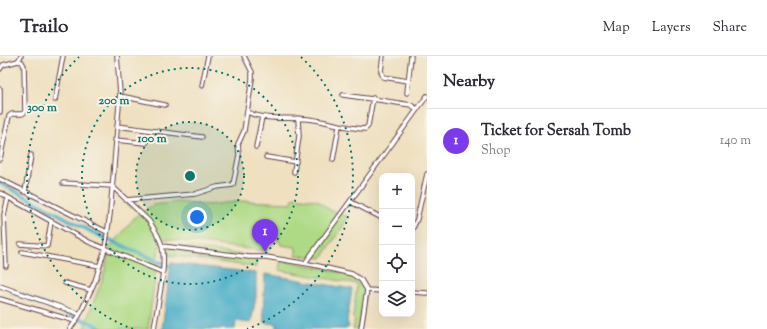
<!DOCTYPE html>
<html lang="en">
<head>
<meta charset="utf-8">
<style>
	:root { --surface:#fff; --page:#f2f2f3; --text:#2b2b33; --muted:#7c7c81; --line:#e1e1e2; --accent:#7c3aed }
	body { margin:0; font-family:"Sorts Mill Goudy",serif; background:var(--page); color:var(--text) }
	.controls { position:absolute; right:12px; bottom:12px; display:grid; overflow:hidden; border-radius:8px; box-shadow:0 4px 16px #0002 }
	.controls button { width:36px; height:36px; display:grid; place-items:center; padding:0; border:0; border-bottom:1px solid var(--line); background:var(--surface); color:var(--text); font:20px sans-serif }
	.you { position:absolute; left:197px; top:161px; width:14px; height:14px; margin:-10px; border:3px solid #fff; border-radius:50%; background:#1a73e8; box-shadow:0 0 0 6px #1a73e833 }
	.badge { display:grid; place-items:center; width:26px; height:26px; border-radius:50%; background:var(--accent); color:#fff; font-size:13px; font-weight:700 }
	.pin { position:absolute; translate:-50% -33px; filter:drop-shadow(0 1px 2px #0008) }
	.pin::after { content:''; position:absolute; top:21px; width:14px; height:12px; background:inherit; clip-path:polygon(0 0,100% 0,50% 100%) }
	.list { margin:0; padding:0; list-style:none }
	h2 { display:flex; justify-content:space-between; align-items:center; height:52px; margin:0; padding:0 16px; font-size:17px }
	h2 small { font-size:13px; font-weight:400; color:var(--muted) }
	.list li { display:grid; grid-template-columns:26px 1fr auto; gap:12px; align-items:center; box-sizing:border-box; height:64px; padding:0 16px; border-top:1px solid var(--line) }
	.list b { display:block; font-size:15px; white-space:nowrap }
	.list p { margin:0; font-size:13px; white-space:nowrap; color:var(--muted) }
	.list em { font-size:13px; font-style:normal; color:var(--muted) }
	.icon { flex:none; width:22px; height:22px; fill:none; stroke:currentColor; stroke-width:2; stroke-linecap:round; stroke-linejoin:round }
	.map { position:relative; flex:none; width:427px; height:273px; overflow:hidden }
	header { display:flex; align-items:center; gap:24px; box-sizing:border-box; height:56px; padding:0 20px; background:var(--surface); border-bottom:1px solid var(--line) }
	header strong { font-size:19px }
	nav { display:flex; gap:22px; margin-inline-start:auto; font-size:14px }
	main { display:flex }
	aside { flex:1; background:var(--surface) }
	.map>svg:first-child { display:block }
	.green { fill:#aeda85; stroke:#7c7c58 }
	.water { fill:#48aec7; stroke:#496679 }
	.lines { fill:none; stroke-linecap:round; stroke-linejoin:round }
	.canal { stroke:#48aec7; stroke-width:4 }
	.minor-casing { stroke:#633c41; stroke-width:5.5 }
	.minor { stroke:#fff; stroke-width:3.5 }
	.ring { fill:none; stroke:#0f766e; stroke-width:2; stroke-dasharray:2 4 }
	.centre { fill:#0f766e; stroke:#f7f3e8; stroke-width:2 }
	.ring-label { font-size:12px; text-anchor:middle; font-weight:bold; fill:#0f766e; stroke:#f7f3e8; stroke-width:4; stroke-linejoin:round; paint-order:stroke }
</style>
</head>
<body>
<header>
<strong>Trailo</strong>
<nav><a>Map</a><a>Layers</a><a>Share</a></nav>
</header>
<main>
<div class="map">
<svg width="427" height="273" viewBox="0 0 427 273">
	<rect width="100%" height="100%" fill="#f7f3e8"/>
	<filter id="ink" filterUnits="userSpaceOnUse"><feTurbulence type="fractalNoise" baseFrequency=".025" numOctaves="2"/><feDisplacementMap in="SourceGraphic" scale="8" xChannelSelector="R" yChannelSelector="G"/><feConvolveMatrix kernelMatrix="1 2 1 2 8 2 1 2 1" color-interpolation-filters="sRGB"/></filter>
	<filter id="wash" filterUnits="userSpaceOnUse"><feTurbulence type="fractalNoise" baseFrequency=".012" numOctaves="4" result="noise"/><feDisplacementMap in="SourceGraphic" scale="16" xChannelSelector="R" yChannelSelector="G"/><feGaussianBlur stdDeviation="0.9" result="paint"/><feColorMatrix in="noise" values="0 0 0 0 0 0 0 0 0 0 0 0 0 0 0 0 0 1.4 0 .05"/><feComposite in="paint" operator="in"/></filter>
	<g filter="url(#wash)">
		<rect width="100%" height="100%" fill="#efe0c0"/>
		<path class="green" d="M294 141 317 144 330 154 349 161 322 202 296 199V191L281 189 278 183 268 180 266 195 166 183 159 191 148 273H85L90 255 103 222 110 192 135 161 153 149 177 146 207 149 243 145 291 147Z
			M171 189 256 201V211L168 199V192Z
			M281 204C297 208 355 215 363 228 369 236 360 263 358 273H353L355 263 353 262 357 228 279 214Z"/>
		<path class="water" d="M171 207 256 217V241L251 267 236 265 235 273H162Z
			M265 218 352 233 347 265 349 271 346 273H277V268L265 267 263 257Z"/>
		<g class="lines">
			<path class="canal" d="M0 127 94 177 169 210
				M12 236 94 268 101 273"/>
		</g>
	</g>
	<g filter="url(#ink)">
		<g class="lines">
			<defs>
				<path id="minor" d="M383 0 381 15 383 21 408 25
					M0 13 3 9 18 5 21 0
					M202 30 208 0
					M0 33V56
					M407 37 411 0
					M343 39 379 44 411 49 417 53
					M120 40 165 49
					M55 44 63 0
					M247 56C267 65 287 61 308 63 327 65 345 72 365 73L368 70 373 42
					M117 70 202 81
					M115 84 146 87
					M256 91 262 61
					M266 101 296 106
					M0 103 9 60 12 58H22L25 56 24 10 22 6 18 5
					M333 104 339 70
					M294 116 299 80 298 62
					M0 123 107 176
					M63 127 112 130 149 165C154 173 160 181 162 190 167 210 157 251 154 273
					M25 136 31 99
					M0 137 89 186 162 216
					M126 144 195 138 217 131 233 129 239 99 238 88 244 75 252 23V16L244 0
					M351 146 382 162
					M412 174 417 163 427 118
					M20 188 47 190 51 166
					M162 190 249 201H266L314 209 352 218 361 224 367 234 361 273
					M22 196 100 210
					M305 207 427 40
					M6 210 4 159 8 142
					M65 227 91 234
					M0 230 80 258
					M367 234 382 235
					M412 236 427 237
					M0 243 75 265
					M70 273 79 260 95 225 105 193 110 158 120 37 117 0"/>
			</defs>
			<use href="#minor" class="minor-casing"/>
			<use href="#minor" class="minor"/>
		</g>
	</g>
	<circle cx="190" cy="120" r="54" fill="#0f766e" fill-opacity=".12"/>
	<g class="ring">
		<circle cx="190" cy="120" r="54"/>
		<circle cx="190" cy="120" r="108"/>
		<path d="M133 273A163 163 0 0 1 79 1M301 1A163 163 0 0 1 247 273"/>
	</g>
	<circle cx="190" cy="120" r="6" class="centre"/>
	<g class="ring-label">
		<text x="114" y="48">200 m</text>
		<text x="42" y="55">300 m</text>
		<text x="152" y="86">100 m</text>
	</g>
</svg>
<div class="controls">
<button>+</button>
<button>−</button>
<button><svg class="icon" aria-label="locate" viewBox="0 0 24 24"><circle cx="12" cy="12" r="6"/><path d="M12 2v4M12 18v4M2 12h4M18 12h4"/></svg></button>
<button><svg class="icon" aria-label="layers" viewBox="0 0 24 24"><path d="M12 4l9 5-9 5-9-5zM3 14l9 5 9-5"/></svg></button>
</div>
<div class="you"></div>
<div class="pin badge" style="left:265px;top:196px">1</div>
</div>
<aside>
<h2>Nearby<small></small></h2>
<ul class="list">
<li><span class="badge">1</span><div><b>Ticket for Sersah Tomb</b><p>Shop</p></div><em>140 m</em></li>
</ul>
</aside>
</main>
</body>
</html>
